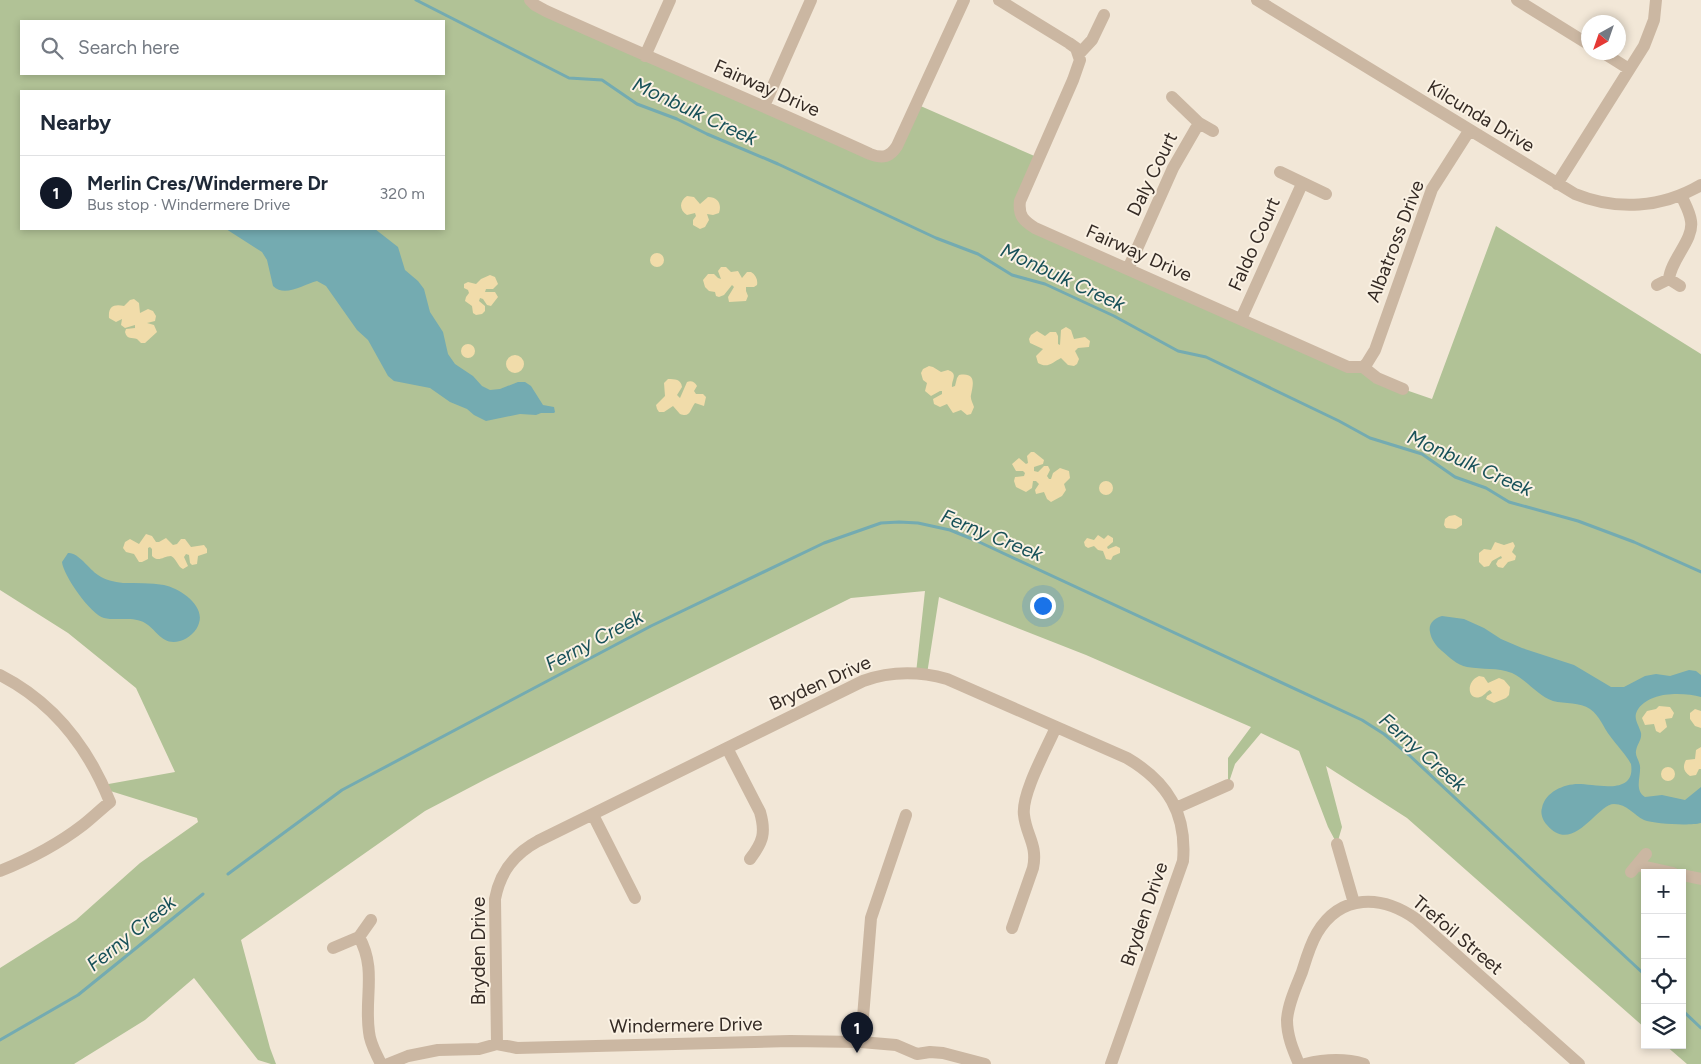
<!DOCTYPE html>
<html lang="en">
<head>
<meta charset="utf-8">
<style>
	:root { --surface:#fff; --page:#f6f6f7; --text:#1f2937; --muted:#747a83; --line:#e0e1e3; --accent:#111827 }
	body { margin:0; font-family:Figtree,sans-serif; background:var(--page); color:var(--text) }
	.controls { position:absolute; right:15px; bottom:15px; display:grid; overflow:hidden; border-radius:0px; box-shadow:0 2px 8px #0003 }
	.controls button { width:45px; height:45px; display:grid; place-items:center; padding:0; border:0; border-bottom:1px solid var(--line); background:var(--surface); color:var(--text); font:25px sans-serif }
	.compass { position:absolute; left:1581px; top:15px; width:45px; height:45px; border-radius:50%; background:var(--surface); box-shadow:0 2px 8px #0003; rotate:220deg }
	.you { position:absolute; left:1042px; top:605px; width:18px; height:18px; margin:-12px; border:4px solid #fff; border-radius:50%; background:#1a73e8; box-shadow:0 0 0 8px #1a73e833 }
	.badge { display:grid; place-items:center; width:32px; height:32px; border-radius:50%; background:var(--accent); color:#fff; font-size:16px; font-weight:700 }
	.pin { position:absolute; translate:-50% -41px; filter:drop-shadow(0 1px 2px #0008) }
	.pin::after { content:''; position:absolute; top:26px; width:18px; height:15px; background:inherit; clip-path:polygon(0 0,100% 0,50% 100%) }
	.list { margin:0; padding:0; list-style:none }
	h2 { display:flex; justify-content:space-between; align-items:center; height:65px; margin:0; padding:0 20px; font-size:21px }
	h2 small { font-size:16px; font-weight:400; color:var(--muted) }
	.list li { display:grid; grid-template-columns:32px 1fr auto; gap:15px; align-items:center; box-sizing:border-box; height:75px; padding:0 20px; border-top:1px solid var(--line) }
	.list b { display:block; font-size:19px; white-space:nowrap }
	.list p { margin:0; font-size:16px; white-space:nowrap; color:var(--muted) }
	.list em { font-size:16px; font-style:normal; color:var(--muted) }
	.icon { flex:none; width:28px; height:28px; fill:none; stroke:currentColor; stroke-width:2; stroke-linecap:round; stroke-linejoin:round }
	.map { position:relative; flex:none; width:1701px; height:1064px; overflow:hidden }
	.search { position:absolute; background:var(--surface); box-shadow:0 2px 8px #0003; left:20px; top:20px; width:425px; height:55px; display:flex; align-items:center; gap:12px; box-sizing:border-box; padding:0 18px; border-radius:0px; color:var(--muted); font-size:19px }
	.panel { position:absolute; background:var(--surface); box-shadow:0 2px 8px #0003; left:20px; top:90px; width:425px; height:140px; border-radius:0px }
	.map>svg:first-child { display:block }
	.green { fill:#b1c296; fill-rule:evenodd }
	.sand { fill:#f1dcaa }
	.water { fill:#74abb1 }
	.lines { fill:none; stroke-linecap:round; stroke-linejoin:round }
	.stream { stroke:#74abb1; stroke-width:3 }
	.minor { stroke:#cbb7a2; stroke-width:12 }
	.labels { text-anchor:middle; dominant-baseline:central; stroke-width:4; stroke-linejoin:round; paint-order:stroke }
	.street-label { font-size:19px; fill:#352b25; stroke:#faf1e3 }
	.water-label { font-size:20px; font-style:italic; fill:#185159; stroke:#faf1e3 }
</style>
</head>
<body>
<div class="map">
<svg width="1701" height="1064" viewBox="0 0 1701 1064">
	<rect width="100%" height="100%" fill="#f2e7d7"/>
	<path class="green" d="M0 0H530L888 156 916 104 1039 158 1022 195V218L1403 389 1432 399 1496 226 1701 354V1064H1687L1665 1045H1682V873H1645V1028L1407 818 1326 766 1342 827 1337 844 1328 827 1299 751 1261 733 1235 764 1228 785V758L1251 727 1086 655 939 597 927 674 916 673 925 591 851 598 486 779 425 811 241 940 270 1048 276 1064H271L258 1060 194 978 145 1020 74 1064H0V968L76 920 140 863 198 822 197 818 104 789 103 785 175 772 136 688 68 633 0 590ZM21 21H444V74H21ZM21 91H444V229H21Z"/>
	<path class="sand" d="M687 196 694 197 700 204 708 197C718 197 722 204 719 213L713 215 707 214 709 220 705 227 700 229 693 225V220L696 216 695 213 687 215C679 210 679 201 687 196Z
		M650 260a7 7 0 1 1 14 0a7 7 0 1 1-14 0Z
		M721 267H726L731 272 738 271 742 278 747 272H751C756 275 758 280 757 285L754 287H746V291L748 296 746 301 729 302 728 297 734 287 732 285 724 295 719 297 716 296 715 292 709 291 705 287 703 280 708 274H714L718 278 721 279 718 271Z
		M490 275 495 277 498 284 493 289H486L485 292H495L498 297 491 306 487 305 483 299 480 298 479 301 485 306V311L482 314 476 315 473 313 472 306 465 301 466 297 469 293 468 290 464 288V284L468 282 476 284 481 279Z
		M134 299 139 303 140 313 148 309 153 311 156 316 155 321 147 323 154 325 157 332 145 343H141L137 339C132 337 127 340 125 332L126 329 135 328V325L125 328 121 325 122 319 116 322 109 318C108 306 114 304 124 306L130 300Z
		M1066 327 1071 330 1074 339 1085 337 1090 341 1089 347 1078 348 1075 351 1079 359 1077 364 1074 366 1068 365 1061 358C1053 362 1048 369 1038 363L1036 356 1043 349 1030 343 1029 339 1031 335 1037 331 1045 336 1050 332H1056L1058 336V344L1060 345 1061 330Z
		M461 351a7 7 0 1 1 14 0a7 7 0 1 1-14 0Z
		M506 364a9 9 0 1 1 18 0a9 9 0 1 1-18 0Z
		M929 366 933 367 941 372 948 370C959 374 951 380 952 387L955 386 957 378 959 375C977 372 973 385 971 395 970 399 973 403 974 407L971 414 967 415 961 410 953 413 947 404 940 407 934 404 933 399 942 394V391H940L931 396 925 391 927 383 923 380 921 373 923 369Z
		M668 379C675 379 681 379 682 387L677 395 680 398 687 382C691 380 695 382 697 386L694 391 696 394H703L706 397 704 406 695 403C690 409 691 418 680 414L673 406 664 412H659L657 409 656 405 665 396 664 383Z
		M1031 452H1034L1044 460 1043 464 1034 467V471L1038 472 1044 466H1048L1050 470 1047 476 1049 479H1051L1053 473 1060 468 1069 471 1070 478 1064 484 1066 490 1062 496 1051 502 1047 499 1044 492 1036 494 1035 490 1039 484 1036 481H1033L1032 488 1026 492 1016 487 1014 481 1015 477 1024 476 1025 473 1023 471H1016L1012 464 1019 458 1026 464 1028 463 1027 456Z
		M1099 488a7 7 0 1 1 14 0a7 7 0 1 1-14 0Z
		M1455 515 1462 519V525L1456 529 1446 528 1444 525 1445 519 1449 516Z
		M146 534 152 536 156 542H159L166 538 173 545 177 544 181 539H185L191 547 204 545 207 549V553L198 556 197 564 192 565 190 563 189 555 186 554 184 557 188 566 183 569C177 566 177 559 171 556 163 556 159 563 152 556V549L150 547 148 548V559L142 562H139L134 554 126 552 123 548 125 542 130 539 139 544Z
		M1098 535 1104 539 1108 535 1113 538V542L1107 547 1108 549 1116 546 1120 548V553L1113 556 1111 560 1106 559 1103 551 1098 550 1094 546 1088 548 1085 546 1084 542 1087 538 1094 540Z
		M1495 542 1504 545 1513 542 1515 546 1512 552 1516 556 1515 560 1508 562 1503 568 1498 567 1496 564 1498 560 1502 558 1501 556 1492 561 1489 566 1484 567 1479 562V553L1484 549 1491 550Z
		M1479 676 1484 677 1488 683 1499 678 1504 680 1510 687 1509 695 1506 698 1494 703 1486 699 1487 696 1492 693 1490 690C1486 692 1484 696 1480 697 1468 701 1465 682 1479 676Z
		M1659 706 1670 707 1674 713 1672 718 1665 719 1667 727 1660 733 1656 731 1654 724 1645 725 1642 718 1647 711 1656 709Z
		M1695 709 1701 711V728L1695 726 1690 719V713Z
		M1701 747V769H1699L1696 775 1690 776C1684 772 1682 767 1686 760L1695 759 1696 750Z
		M1661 774a7 7 0 1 1 14 0a7 7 0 1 1-14 0Z"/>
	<path class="water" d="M226 229H375L398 247 405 270 418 281 424 289 430 312 443 332 448 354 455 364 473 376 482 386 490 390 500 389 518 382H525L531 386 543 405 554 407 555 412 554 413H541L536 415 520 414 486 421 474 415 467 409 450 402 430 388 394 381 388 376 368 340 357 330 326 286 317 281C304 284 285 298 273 286L267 260 262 252Z
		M68 553C78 552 89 569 98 575 105 580 114 582 123 583 136 583 151 583 164 585 179 588 205 605 199 623 197 631 188 639 180 641 162 646 157 630 145 623 134 616 116 621 104 618 91 615 63 575 62 562Z
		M1442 616 1464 619 1484 628 1501 639 1522 648 1574 665 1611 687H1624L1645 676 1656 674 1670 676 1689 670 1696 671 1701 675V697C1683 692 1648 691 1637 711 1633 719 1639 725 1641 733 1642 740 1637 744 1636 751 1635 756 1639 760 1640 766 1641 777 1634 790 1645 797L1662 795 1685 800 1701 787V823C1690 826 1654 824 1644 820 1634 815 1627 804 1614 804 1597 804 1573 856 1547 825 1543 821 1540 813 1542 808 1545 792 1564 784 1578 784 1596 784 1636 796 1631 764 1625 753 1617 746 1610 736 1603 727 1600 716 1590 709 1580 702 1565 704 1553 701 1537 695 1527 680 1512 673 1497 667 1483 670 1467 667 1457 665 1449 657 1442 651 1436 646 1431 639 1430 632 1428 623 1435 618 1442 616Z"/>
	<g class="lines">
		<path class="stream" d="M416 0 569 78 602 80 637 104 677 119 707 134 778 164 936 238 978 254 1012 275 1045 284 1114 316 1178 351 1206 357 1339 421 1370 438 1422 454 1455 477 1486 488 1509 502 1578 521 1634 542 1701 572
			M228 874 342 790 651 626 824 543 881 523 899 522 918 523 950 530 977 541 1362 720 1384 734 1409 755 1645 975
			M1682 1010 1701 1028
			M0 1040 78 995 203 894"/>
		<path class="minor" d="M530 0 535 5 546 11C654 60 763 105 870 154 883 159 890 157 897 146L964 0
			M999 0 1069 43 1076 48 1080 60 1073 80 1020 201C1018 216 1024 221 1035 228L1348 367H1363L1377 378 1403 389
			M1257 0 1575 194C1617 211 1662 208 1701 185
			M1517 0 1588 44
			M1602 52 1629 69
			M1079 54 1092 40 1104 15
			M645 56 670 0
			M1172 97 1199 123 1213 131
			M764 106 811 0
			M1280 172 1326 194
			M1557 184 1644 46 1654 20 1656 0
			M1128 269 1173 168 1199 123
			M1669 279C1671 259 1694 240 1691 221 1690 212 1685 204 1681 195
			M1657 285 1669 279 1680 286
			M1241 319 1302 184
			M1363 367 1367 363 1375 350 1432 189 1469 131
			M0 675C53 702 88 747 110 802 100 810 92 818 83 825 57 845 30 859 0 871
			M727 748 760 812C766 833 763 842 750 859
			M1176 808 1228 785
			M593 815 635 898
			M1337 844 1354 903
			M1637 865 1673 873
			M1631 872 1646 854
			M1682 875 1701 879
			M1012 928 1033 868C1038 845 1026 835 1024 815 1021 794 1047 748 1056 727
			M359 937C377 969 364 998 369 1032 370 1044 376 1053 381 1064
			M333 948 359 937 371 920
			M861 1042 871 918 906 815
			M497 1044 495 899C500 872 514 854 538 841L863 681C891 671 918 671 947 679L1127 758C1168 782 1187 814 1183 861L1111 1064
			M388 1064 408 1056 438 1050 479 1049 497 1044 517 1048 790 1041 861 1042 896 1045 917 1054 930 1052 943 1053 985 1064
			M1299 1064C1293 1050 1287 1036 1287 1020 1288 1004 1296 987 1302 972 1306 959 1310 945 1317 933 1341 893 1382 895 1416 919L1579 1064
			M1305 1064C1326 1059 1344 1058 1364 1064"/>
	</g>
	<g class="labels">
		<g class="street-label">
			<text transform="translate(767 88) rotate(24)">Fairway Drive</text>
			<text transform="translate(1481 116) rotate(31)">Kilcunda Drive</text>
			<text transform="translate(1152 174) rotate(-64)">Daly Court</text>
			<text transform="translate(1395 241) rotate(-69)">Albatross Drive</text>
			<text transform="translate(1254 244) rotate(-66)">Faldo Court</text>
			<text transform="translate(1139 253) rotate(24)">Fairway Drive</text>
			<text transform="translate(820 683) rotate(-24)">Bryden Drive</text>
			<text transform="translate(1144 914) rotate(-71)">Bryden Drive</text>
			<text transform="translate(1458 935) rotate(40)">Trefoil Street</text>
			<text transform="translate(478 951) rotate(-90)">Bryden Drive</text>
			<text transform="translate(686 1025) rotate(-1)">Windermere Drive</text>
		</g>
		<g class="water-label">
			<text transform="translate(695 111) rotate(25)">Monbulk Creek</text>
			<text transform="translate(1063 277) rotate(25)">Monbulk Creek</text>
			<text transform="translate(1470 463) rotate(24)">Monbulk Creek</text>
			<text transform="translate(992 535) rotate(22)">Ferny Creek</text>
			<text transform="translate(594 640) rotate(-28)">Ferny Creek</text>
			<text transform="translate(1423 752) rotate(41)">Ferny Creek</text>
			<text transform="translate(131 933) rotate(-39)">Ferny Creek</text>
		</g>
	</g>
</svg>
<div class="controls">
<button>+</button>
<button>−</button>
<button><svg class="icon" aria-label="locate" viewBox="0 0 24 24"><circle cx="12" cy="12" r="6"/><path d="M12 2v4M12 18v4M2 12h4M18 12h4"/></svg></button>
<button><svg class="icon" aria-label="layers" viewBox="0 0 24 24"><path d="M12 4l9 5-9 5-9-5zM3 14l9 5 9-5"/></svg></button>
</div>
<svg class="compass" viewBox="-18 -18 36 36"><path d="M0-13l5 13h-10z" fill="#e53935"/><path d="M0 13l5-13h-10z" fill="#747a83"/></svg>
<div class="you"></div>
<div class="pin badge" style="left:857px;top:1053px">1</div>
<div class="search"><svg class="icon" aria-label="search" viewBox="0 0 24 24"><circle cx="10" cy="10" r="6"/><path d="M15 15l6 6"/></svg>Search here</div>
<section class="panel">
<h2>Nearby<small></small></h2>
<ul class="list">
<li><span class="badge">1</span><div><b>Merlin Cres/Windermere Dr</b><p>Bus stop · Windermere Drive</p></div><em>320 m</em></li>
</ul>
</section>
</div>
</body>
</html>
